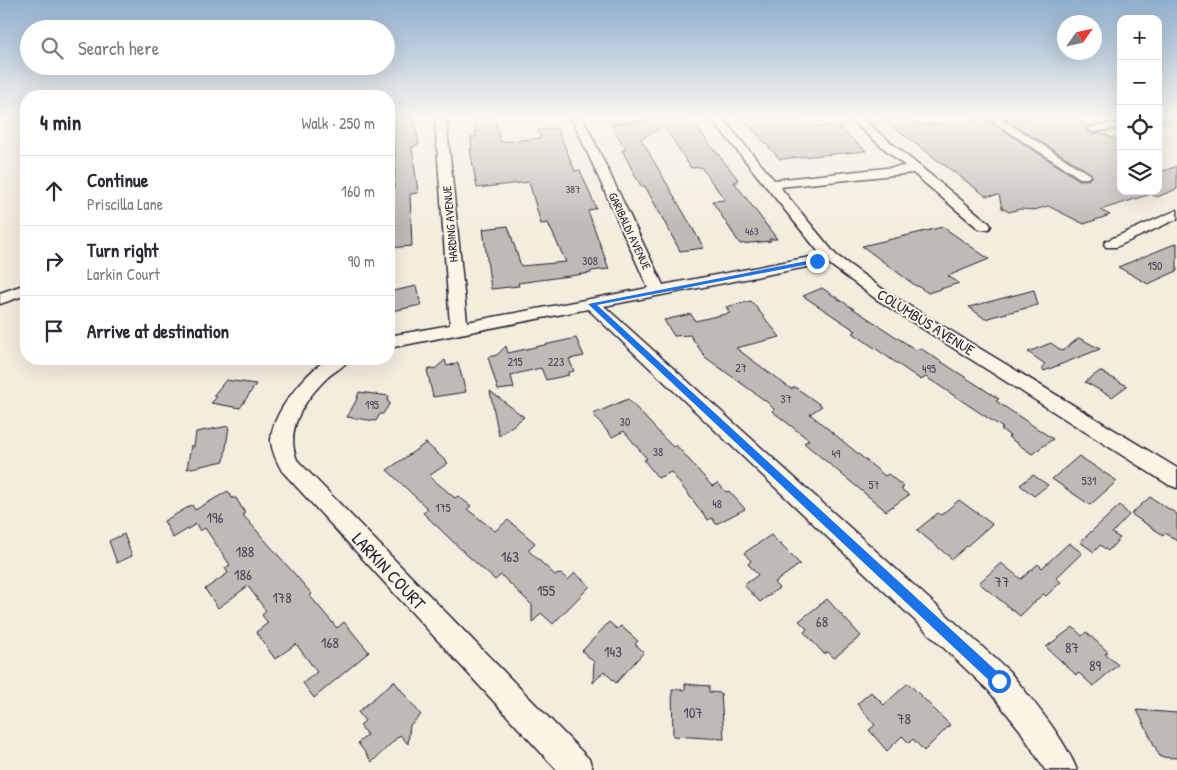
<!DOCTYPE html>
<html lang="en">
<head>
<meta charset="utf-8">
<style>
	:root { --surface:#fff; --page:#f2f2f3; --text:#2b2b33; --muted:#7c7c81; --line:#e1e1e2 }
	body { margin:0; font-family:"Patrick Hand",sans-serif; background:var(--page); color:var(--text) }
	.controls { position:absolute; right:15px; top:15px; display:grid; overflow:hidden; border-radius:10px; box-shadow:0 5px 20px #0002 }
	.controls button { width:45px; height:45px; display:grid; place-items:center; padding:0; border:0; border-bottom:1px solid var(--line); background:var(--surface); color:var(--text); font:25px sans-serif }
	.compass { position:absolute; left:1057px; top:15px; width:45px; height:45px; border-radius:50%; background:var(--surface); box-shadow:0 5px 20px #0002; rotate:56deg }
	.stop { position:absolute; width:15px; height:15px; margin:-11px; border:4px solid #1a73e8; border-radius:50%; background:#fff }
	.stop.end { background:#1a73e8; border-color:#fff; box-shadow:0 1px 5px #0008 }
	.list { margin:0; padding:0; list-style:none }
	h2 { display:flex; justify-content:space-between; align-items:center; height:65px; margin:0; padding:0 20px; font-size:21px }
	h2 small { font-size:16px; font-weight:400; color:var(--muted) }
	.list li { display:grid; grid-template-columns:32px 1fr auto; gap:15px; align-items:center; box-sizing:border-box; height:70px; padding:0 20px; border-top:1px solid var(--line) }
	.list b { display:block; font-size:19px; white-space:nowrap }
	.list p { margin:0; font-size:16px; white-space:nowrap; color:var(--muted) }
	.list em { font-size:16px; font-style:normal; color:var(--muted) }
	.icon { flex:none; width:28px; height:28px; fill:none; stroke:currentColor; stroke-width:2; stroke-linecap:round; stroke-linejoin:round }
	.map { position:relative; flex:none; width:1177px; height:770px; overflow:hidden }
	.search { position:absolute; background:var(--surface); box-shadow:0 5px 20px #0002; left:20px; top:20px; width:375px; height:55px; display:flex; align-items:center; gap:12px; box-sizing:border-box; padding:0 18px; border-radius:28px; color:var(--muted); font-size:19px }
	.panel { position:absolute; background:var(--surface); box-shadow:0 5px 20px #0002; left:20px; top:90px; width:375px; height:275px; border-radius:20px }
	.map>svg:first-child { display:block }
	.building { fill:#bfbab6; stroke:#22223b }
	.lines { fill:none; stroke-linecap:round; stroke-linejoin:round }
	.minor-casing { stroke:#22223b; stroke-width:3 }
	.minor { fill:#fcf5e5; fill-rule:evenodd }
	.route { fill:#1a73e8 }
	.labels { text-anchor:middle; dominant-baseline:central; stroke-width:4; stroke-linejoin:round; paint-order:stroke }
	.far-number-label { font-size:11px; fill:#49485a }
	.far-street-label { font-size:12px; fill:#22223b; stroke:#fcf5e5 }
	.number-label { font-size:12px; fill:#49485a }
	.street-label { font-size:15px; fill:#22223b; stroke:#fcf5e5 }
	.near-number-label { font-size:15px; fill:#49485a }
	.near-street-label { font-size:18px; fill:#22223b; stroke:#fcf5e5 }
</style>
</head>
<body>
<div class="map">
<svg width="1177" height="770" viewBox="0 0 1177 770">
	<rect width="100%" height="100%" fill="#f3edde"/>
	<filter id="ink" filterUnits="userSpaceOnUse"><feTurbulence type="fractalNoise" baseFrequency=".02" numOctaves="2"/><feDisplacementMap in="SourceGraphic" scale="10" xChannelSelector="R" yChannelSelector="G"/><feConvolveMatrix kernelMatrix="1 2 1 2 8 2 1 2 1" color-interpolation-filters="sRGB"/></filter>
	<g filter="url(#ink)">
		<path class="building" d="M393 118H414L419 144 412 147 418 193 410 194 412 246 389 248 390 192 394 191 396 161Z
			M474 118H495L500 142 541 138 538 130 557 128 575 171 580 170 596 208 588 211 609 269 591 271V273L518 283 519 286 491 289 483 229 508 226 521 266 566 262 548 223 541 224 529 182 477 188 470 149H472L471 137H476Z
			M662 118H689L737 178 738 182H734L777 239H769L771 241 740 244 712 201 725 200 701 167 691 168 664 126 641 139 704 248 680 251 645 186 642 187 638 181 622 150H626L611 124 663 119Z
			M742 118H803L813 127 836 125 866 151 780 159Z
			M881 118H907L918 126 986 119 1079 180H1088L1092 176 1091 173 1003 118H1072L1089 126 1085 130 1092 134 1102 133 1121 142V191H1158V173L1177 166V189L1157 197 1151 194 1100 210 1110 215 1084 224 1048 206 1034 210 1020 209 1009 212 1002 208 999 195 986 196Z
			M943 227 989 259 948 276 959 283 928 293 918 286H916L862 246Z
			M1177 243V271L1148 284 1118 267Z
			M416 286 421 305 392 311 389 292Z
			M822 288 916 350 920 348 999 399 996 401 1053 439 1032 454 1008 437 1010 436 1001 429 1003 428 926 377 921 380 853 333 856 331 803 296Z
			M1034 290 1038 305 995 316 985 319 969 307Z
			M751 301 780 337 736 348 791 389 795 387 822 406 810 414 885 476 888 474 904 487 901 489 909 495 886 511 804 443 809 440 772 411 774 409 767 402 705 357 690 335 674 336 664 320 691 314 695 321 730 313 726 307Z
			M576 338 584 356 569 359 574 371 567 373 569 375 546 380 541 368 511 375 514 388 498 390 488 357 497 355 506 346 508 353Z
			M1079 338 1100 349 1044 371 1042 367 1045 364 1028 352 1051 343 1062 351Z
			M445 360 447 366 458 363 466 392 433 397 427 370 436 368Z
			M1100 371 1127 386 1112 397 1085 382Z
			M226 380 256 384 240 408 211 403 217 397 213 396Z
			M490 391 524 417 499 436Z
			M359 392 389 396 387 401 390 403 383 414H380L376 421 347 417 356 401Z
			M628 399 665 439 673 447 676 445 712 486 718 483 726 492 729 491 745 509 716 524 712 518 708 520 671 472 658 478 644 460 647 459 624 431 612 437 593 414Z
			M229 426 224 461 187 469 191 445 194 447 196 432Z
			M426 443 448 463 429 476 455 498 458 496 471 506 467 509 495 531 508 520 535 543 528 550 555 575 561 574 568 580 575 573 590 586 553 624 541 613 532 623V605L501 575 495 580 467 555 423 513 428 509 387 470Z
			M1079 456 1117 481 1090 505 1052 479Z
			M1033 475 1048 485 1034 496 1020 485Z
			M228 491 232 498H236L245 513 243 515 312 594 310 596 337 628 344 622 369 652 314 698 303 683 317 672 296 644 275 659 256 632 268 623 262 615 266 611 248 586 218 608 205 589 228 573 225 568 230 565 205 528 200 531 196 524 173 538 164 521 192 505 195 510Z
			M1150 497 1177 514V541L1165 533 1163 535 1131 514Z
			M959 500 992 524 952 559 917 530 938 513 941 515Z
			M1120 505 1129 515 1112 533 1120 538 1108 551 1100 545 1094 552 1080 542Z
			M124 534 132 556 117 563 109 541Z
			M771 535 800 564 774 583 779 588 760 602 744 585 758 575 748 564 751 561 744 553Z
			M1069 543 1082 553 1056 578 1061 582 1046 596 1043 594 1020 616 979 583 1001 563 1021 579 1038 564 1042 568Z
			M827 599 861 636 834 658 828 652 824 654 804 632 807 629 799 621Z
			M609 622 617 629 621 626 638 641 635 644 644 652 616 683 604 671 593 683 594 662 582 651Z
			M1073 627 1082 636 1086 632 1108 652 1105 654 1118 665 1093 686 1079 673 1076 675 1046 647Z
			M394 681 421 715 410 725 408 744 400 735 372 762 358 743 367 735 360 725 365 721 358 712Z
			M908 683 950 725 924 751 913 739 909 743 902 736 887 751 869 730 875 725 857 704 871 692 884 705Z
			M685 684 709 686V692L721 693 724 739 673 736 672 689 685 690Z
			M1137 710 1177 713V758L1160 757Z"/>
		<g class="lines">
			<defs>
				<path id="minor" d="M435 118H446L467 322 648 288 572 118H583L663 285 821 255 711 118H722L774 180 905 166 848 118H861L989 223 991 226 989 229H979L913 173 780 187 836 255 888 293 1177 468V488L1169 485 876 299 828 263 604 306 1009 671C1033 702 1062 734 1077 770H1045L1020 730 989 691 588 309 389 348V336L450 325Z
					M987 118H1000L1090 175 1088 178H1080Z
					M1158 118H1172L1170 120 1158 122Z
					M1121 122V128L1093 132 1087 129 1093 126Z
					M1177 210V219L1116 247H1106L1104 244 1106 241Z
					M26 284V295L0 304V293Z
					M327 359H349C344 367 335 371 328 377 306 398 284 428 297 460L589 759 593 770H557L282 471C277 462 272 452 271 441 271 413 305 374 327 359Z"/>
			</defs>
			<use href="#minor" class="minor-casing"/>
			<use href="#minor" class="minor"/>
		</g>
	</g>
	<linearGradient id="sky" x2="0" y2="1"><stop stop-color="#90afce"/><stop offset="0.52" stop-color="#faf7f0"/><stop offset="1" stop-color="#faf7f0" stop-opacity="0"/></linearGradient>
	<rect width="1177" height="226" fill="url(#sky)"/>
	<path class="route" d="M817 259H820V262L597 305 1003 677 1005 681 1003 686 999 687 995 686 588 304Z"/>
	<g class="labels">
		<g class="far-number-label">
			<text x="573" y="189">387</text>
			<text x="752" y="231">463</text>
		</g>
		<g class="far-street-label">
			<text transform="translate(450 224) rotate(-95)">HARDING AVENUE</text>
			<text transform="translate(630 231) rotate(65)">GARIBALDI AVENUE</text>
		</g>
		<g class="number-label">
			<text x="590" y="260">308</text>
			<text x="1155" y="265">150</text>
			<text x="515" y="361">215</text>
			<text x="556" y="361">223</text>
			<text x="741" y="367">27</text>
			<text x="929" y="368">495</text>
			<text x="786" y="398">37</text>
			<text x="372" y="404">195</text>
			<text x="625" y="421">30</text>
			<text x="658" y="451">38</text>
			<text x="836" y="453">49</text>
			<text x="1089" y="480">531</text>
			<text x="874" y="484">57</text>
			<text x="717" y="503">48</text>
			<text x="443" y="507">175</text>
		</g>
		<g class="street-label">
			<text transform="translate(926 322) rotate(32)">COLUMBUS AVENUE</text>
		</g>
		<g class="near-number-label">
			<text x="215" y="517">196</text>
			<text x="245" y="551">188</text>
			<text x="510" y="556">163</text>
			<text x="243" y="574">186</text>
			<text x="1002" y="581">77</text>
			<text x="546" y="590">155</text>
			<text x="282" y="597">178</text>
			<text x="822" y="621">68</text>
			<text x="330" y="642">168</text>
			<text x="1072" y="647">87</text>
			<text x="613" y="651">143</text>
			<text x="1095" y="665">89</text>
			<text x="693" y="712">107</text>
			<text x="904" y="718">78</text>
		</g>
		<g class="near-street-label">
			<text transform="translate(389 571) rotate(47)">LARKIN COURT</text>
		</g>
	</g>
</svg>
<div class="controls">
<button>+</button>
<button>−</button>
<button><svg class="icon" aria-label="locate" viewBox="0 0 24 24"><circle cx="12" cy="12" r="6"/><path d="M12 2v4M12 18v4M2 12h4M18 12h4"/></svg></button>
<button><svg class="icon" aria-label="layers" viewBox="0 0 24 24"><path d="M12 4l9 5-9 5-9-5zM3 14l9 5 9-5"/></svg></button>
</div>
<svg class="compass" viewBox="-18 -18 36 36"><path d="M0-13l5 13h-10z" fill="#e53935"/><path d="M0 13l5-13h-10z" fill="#7c7c81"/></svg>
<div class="stop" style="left:999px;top:681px"></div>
<div class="stop end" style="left:817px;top:261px"></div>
<div class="search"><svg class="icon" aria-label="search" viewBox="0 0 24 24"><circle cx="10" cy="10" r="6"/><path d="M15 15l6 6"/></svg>Search here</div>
<section class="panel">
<h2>4 min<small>Walk · 250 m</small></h2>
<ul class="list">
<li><svg class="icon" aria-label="ahead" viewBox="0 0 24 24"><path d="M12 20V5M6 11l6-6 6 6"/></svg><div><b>Continue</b><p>Priscilla Lane</p></div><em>160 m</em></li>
<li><svg class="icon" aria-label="right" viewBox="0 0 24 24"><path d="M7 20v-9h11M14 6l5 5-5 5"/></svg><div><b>Turn right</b><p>Larkin Court</p></div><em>90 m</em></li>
<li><svg class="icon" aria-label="arrive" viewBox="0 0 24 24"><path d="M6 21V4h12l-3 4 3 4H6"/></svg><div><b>Arrive at destination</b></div></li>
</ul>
</section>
</div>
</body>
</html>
